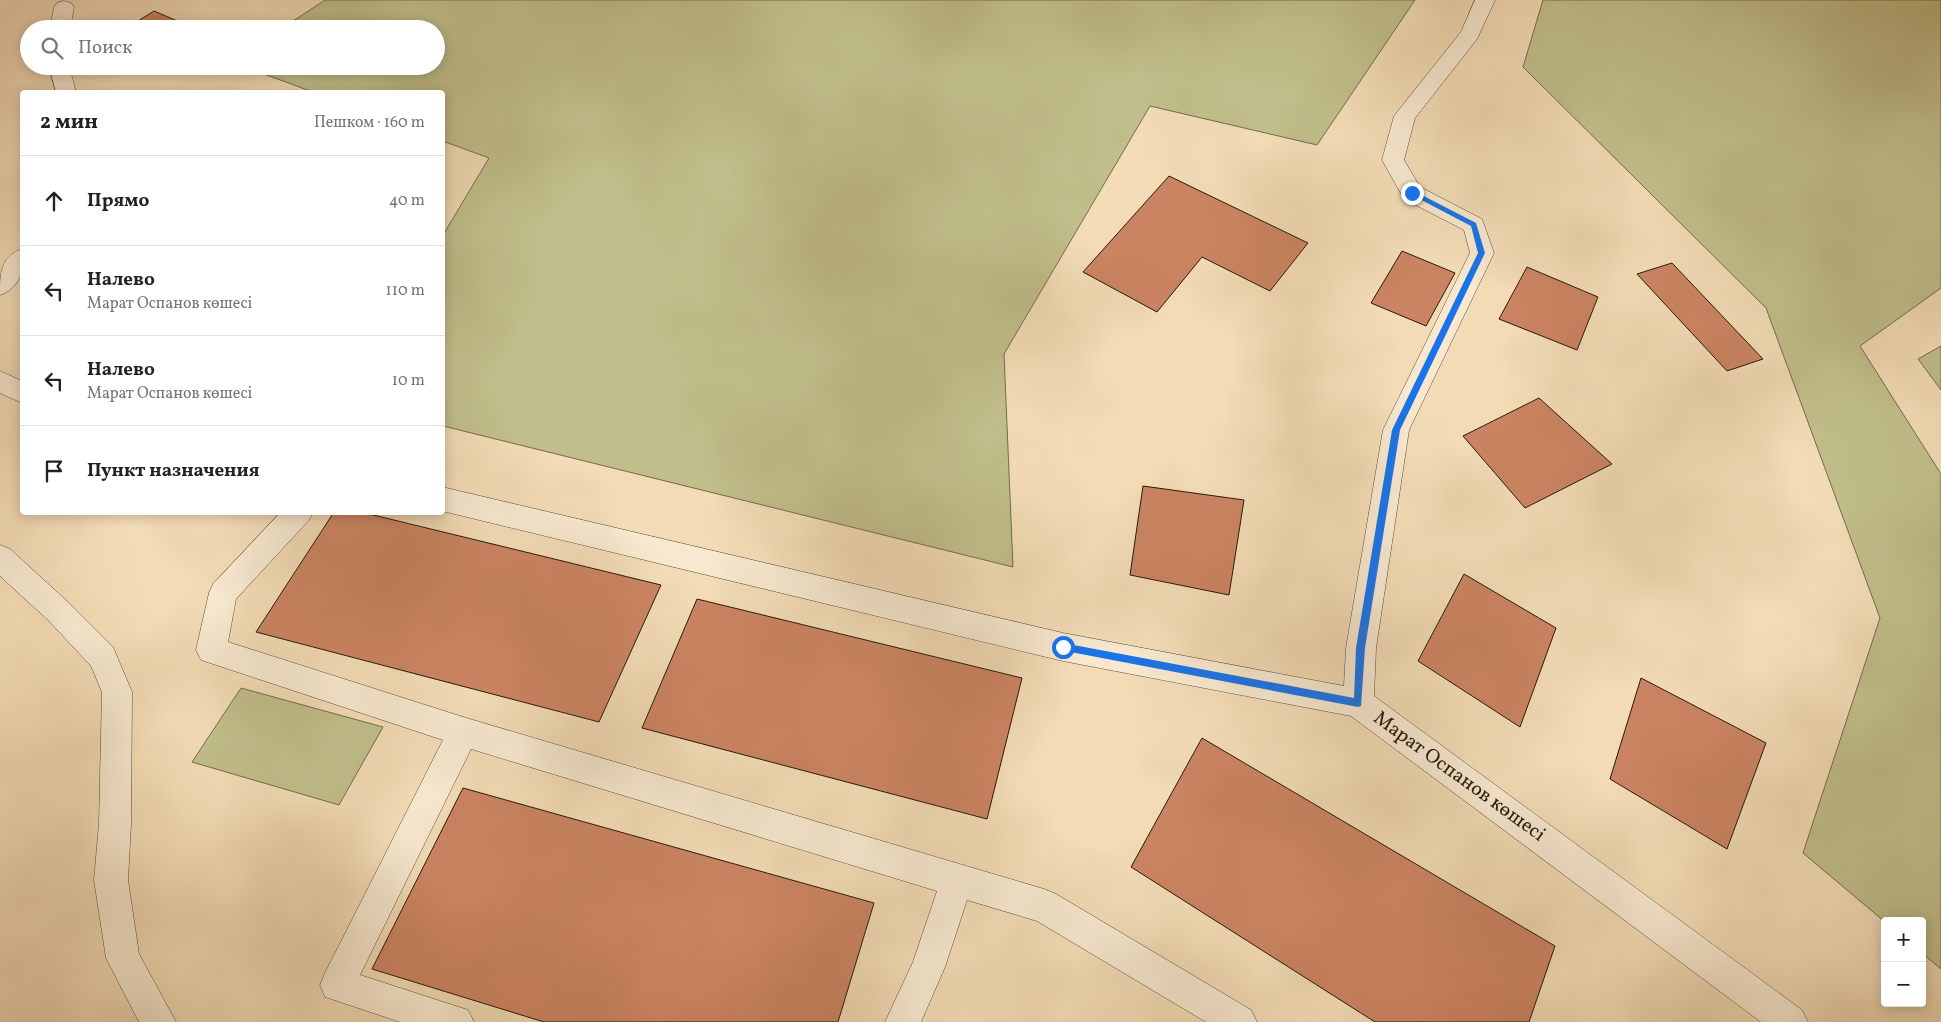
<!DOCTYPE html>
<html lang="ru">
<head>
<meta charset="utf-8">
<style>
	:root { --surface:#fff; --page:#f6f6f6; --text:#222; --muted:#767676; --line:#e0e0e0 }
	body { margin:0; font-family:Vollkorn,serif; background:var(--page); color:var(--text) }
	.controls { position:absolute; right:15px; bottom:15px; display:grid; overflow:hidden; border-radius:5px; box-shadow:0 2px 12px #0003 }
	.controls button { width:45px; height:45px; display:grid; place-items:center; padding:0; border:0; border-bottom:1px solid var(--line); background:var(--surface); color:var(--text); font:25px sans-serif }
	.stop { position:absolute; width:15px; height:15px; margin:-11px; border:4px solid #1a73e8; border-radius:50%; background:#fff }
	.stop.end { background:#1a73e8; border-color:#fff; box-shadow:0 1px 5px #0008 }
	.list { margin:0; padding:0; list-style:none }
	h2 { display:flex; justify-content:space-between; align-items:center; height:65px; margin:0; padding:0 20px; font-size:21px }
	h2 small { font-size:16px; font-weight:400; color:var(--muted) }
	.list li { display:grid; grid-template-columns:32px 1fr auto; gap:15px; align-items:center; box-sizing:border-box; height:90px; padding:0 20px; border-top:1px solid var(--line) }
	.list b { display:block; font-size:19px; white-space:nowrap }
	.list p { margin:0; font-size:16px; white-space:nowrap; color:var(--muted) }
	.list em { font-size:16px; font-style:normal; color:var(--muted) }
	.icon { flex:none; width:28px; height:28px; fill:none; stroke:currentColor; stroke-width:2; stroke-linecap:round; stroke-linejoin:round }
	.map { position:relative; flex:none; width:1941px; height:1022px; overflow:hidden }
	.search { position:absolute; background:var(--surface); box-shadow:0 2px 12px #0003; left:20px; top:20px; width:425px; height:55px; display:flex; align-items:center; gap:12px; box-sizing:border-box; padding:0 18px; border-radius:28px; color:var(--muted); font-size:19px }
	.panel { position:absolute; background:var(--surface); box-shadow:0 2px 12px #0003; left:20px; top:90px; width:425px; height:425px; border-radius:5px }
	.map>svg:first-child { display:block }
	.green { fill:#c0be8a; stroke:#726c4c }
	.building { fill:#cb8462; stroke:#251a0d }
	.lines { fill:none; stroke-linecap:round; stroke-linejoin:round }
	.minor-casing { stroke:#584a37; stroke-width:1 }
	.minor { fill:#f7e8cf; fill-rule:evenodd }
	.route { fill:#1a73e8 }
	.labels { text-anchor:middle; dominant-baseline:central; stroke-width:4; stroke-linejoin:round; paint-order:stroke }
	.street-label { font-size:20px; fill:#251a0d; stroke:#f7e8cf }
</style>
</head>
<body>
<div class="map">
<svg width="1941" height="1022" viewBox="0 0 1941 1022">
	<rect width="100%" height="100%" fill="#f2dbb5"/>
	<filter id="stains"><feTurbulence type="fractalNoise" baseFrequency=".004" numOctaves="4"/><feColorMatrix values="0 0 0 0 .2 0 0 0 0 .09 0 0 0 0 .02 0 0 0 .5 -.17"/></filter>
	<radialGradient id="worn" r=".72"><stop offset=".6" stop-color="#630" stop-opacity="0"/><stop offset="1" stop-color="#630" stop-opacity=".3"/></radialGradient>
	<path class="green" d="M325 0H1415L1317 145 1150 106 1004 354 1013 567 443 426V235L489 158 443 141 442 92H313L242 66H436V29H281Z
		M1543 0H1941V288L1860 346 1941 474V969L1922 953V921L1885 922 1803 853 1880 618 1766 308 1523 67Z
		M1941 346V390L1918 359Z
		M241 688 383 727 339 805 192 762Z"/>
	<path class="building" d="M154 11 182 23 174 29H156L138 21Z
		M1169 176 1308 243 1270 291 1202 257 1157 312 1083 272Z
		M1402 251 1455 273 1426 326 1371 303Z
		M1672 263 1763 359 1727 371 1637 274Z
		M1527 267 1598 297 1577 350 1499 319Z
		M1539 398 1612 464 1525 508 1463 436Z
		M1143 486 1244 500 1229 595 1130 575Z
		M334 512H361L661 585 599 722 256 632Z
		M1464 574 1556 628 1520 727 1418 661Z
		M697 599 1022 678 987 819 642 728Z
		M1641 678 1766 743 1727 849 1610 779Z
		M1202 738 1555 946 1529 1022H1375L1131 867Z
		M463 788 874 903 838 1022H544L372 969Z"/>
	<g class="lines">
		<defs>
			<path id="minor" d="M1475 0H1495L1477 39 1415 118 1404 160 1420 187 1482 219 1494 253 1409 430 1376 648 1374 696 1802 1010 1808 1022H1761L1351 716 1063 661 442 511V487L1063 633 1344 686 1346 648 1383 430 1470 253 1464 230 1404 199 1382 160 1394 116 1461 32Z
				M64 1 71 3 74 7 70 29H50L54 7 57 3Z
				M49 66H69L76 92H56Z
				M22 249C25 268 21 288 0 295 0 275 0 256 22 249Z
				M0 371 22 381V403L0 393Z
				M281 512H313L309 520 236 599 228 642 463 717 1044 889 1056 894 1251 1010 1257 1022H1206L1037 921 967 900 945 967 921 1022H885L913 962 937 891 471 749 360 975 468 1010 474 1022H400L325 997 320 985 325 973 443 740 201 660 196 650 209 593 213 584Z
				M0 545 10 549 68 602 113 647 132 692 131 824 128 880 139 954 176 1022H139L106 958 94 880 99 824 102 692 91 666 48 620 0 576Z"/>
		</defs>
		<use href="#minor" class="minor-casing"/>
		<use href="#minor" class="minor"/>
	</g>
	<path class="route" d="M1412 190 1476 223 1485 253 1400 430 1365 648 1361 706 1358 707 1060 650 1059 647 1063 643 1354 698 1356 648 1392 430 1478 253 1471 226 1410 194 1409 193Z"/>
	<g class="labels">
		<g class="street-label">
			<text transform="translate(1459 777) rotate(36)">Марат Оспанов көшесі</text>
		</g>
	</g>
	<rect width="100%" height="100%" filter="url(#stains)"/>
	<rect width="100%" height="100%" fill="url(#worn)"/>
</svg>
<div class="controls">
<button>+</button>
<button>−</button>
</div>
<div class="stop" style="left:1063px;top:647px"></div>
<div class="stop end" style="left:1412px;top:193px"></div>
<div class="search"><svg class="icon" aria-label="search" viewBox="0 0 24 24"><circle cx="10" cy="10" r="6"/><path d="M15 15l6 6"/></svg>Поиск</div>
<section class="panel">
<h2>2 мин<small>Пешком · 160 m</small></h2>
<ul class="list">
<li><svg class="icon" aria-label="ahead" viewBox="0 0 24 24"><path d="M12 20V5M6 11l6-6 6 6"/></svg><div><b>Прямо</b></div><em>40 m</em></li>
<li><svg class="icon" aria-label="left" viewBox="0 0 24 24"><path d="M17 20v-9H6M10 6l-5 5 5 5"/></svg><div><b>Налево</b><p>Марат Оспанов көшесі</p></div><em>110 m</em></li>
<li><svg class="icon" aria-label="left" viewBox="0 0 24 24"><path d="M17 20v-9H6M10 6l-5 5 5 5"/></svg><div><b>Налево</b><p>Марат Оспанов көшесі</p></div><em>10 m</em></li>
<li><svg class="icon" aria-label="arrive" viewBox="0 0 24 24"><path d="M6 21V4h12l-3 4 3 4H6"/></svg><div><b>Пункт назначения</b></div></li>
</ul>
</section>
</div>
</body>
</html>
